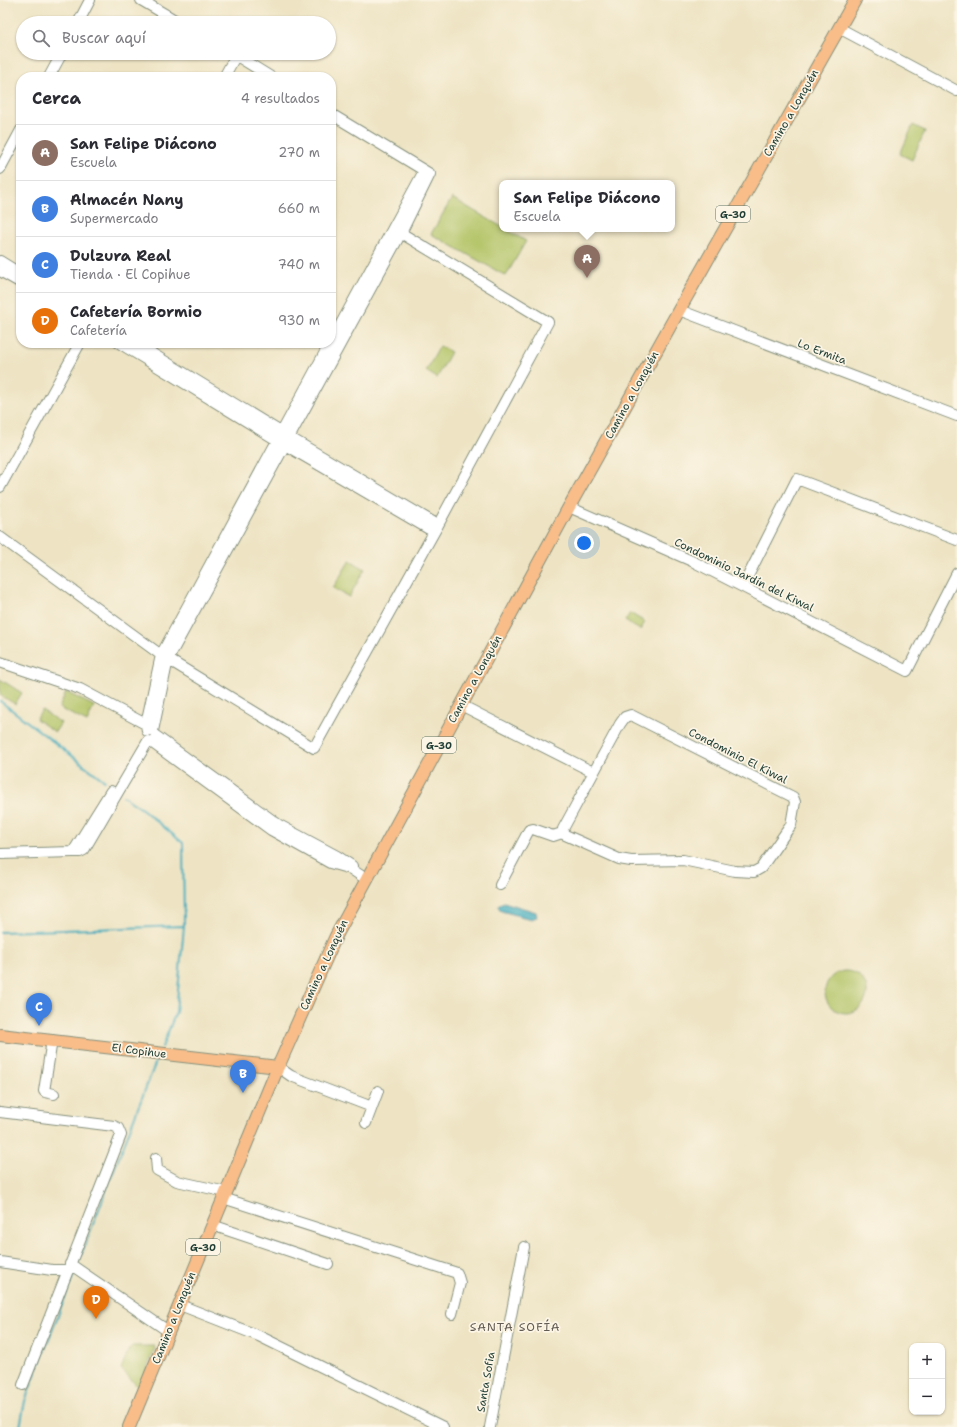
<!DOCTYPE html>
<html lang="es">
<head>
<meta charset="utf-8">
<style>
	:root { --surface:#fff; --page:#f7f7f7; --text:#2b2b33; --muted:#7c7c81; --line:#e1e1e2; --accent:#0b8043 }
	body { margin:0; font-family:"Shantell Sans",sans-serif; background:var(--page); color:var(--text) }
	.controls { position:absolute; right:12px; bottom:12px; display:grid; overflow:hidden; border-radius:8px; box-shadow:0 1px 3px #0004 }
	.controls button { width:36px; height:36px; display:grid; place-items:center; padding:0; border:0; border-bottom:1px solid var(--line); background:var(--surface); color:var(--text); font:20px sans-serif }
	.you { position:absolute; left:584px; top:543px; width:14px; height:14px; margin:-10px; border:3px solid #fff; border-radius:50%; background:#1a73e8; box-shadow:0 0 0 6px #1a73e833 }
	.badge { display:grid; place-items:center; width:26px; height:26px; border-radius:50%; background:var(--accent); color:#fff; font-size:13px; font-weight:700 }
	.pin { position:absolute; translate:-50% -33px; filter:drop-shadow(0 1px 2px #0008) }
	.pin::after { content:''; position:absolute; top:21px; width:14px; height:12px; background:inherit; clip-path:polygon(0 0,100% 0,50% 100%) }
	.popup { position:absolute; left:499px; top:180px; width:176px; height:52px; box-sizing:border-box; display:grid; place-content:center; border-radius:8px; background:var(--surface); filter:drop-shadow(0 1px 3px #0005); font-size:13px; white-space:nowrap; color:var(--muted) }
	.popup b { font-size:15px; color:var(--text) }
	.popup::after { content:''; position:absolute; left:50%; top:100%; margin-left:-8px; border:8px solid transparent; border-top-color:var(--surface) }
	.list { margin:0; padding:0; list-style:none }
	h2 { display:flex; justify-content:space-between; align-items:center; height:52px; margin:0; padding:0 16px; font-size:17px }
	h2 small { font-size:13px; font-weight:400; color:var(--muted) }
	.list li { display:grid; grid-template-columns:26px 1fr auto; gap:12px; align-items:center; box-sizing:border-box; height:56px; padding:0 16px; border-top:1px solid var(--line) }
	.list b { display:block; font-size:15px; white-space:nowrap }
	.list p { margin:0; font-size:13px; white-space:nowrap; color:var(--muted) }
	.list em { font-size:13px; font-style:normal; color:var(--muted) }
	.icon { flex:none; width:22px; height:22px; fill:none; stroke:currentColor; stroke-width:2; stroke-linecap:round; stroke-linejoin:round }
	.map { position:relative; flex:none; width:957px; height:1427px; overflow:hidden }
	.search { position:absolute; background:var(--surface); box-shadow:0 1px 3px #0004; left:16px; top:16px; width:320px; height:44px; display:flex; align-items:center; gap:10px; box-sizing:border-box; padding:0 14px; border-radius:22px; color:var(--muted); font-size:15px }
	.panel { position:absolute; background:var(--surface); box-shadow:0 1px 3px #0004; left:16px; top:72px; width:320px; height:276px; border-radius:16px }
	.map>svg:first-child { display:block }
	.green { fill:#b4c569; stroke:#6a814e }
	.water { fill:#3eabbd; stroke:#2e7478 }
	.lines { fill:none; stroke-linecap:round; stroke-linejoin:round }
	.stream { stroke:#3eabbd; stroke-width:2 }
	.minor-casing { stroke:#86907c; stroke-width:12 }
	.major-casing { stroke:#86907c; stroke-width:14 }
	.minor { stroke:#fff; stroke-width:10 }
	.major { stroke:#f8bd89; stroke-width:12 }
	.labels { text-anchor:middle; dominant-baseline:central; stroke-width:3.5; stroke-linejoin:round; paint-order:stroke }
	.shield { fill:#fcf5e5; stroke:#617469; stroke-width:1 }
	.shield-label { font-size:10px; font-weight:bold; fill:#1f3d34 }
	.street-label { font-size:11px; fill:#1f3d34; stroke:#fcf5e5 }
	.neighbourhood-label { font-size:12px; letter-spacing:1px; fill:#625b53; stroke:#fcf5e5 }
</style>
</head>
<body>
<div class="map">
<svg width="957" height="1427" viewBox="0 0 957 1427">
	<rect width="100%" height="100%" fill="#fcf5e5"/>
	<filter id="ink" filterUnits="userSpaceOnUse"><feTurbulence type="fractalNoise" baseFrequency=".025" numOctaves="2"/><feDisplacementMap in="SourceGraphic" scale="8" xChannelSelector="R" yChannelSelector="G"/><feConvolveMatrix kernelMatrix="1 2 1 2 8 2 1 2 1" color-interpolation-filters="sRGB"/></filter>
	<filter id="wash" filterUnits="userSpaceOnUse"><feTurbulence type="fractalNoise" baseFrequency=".012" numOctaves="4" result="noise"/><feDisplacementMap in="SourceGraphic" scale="16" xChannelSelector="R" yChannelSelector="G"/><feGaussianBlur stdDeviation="0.9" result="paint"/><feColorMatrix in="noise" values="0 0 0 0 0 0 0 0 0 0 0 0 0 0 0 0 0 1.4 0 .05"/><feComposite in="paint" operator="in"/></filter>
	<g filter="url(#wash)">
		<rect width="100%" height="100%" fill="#eee4c4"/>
		<path class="green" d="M913 125 925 131 912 160 900 154Z
			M452 198 502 227V229H505L526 241 506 276 431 234Z
			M440 346 451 352 437 378 426 371Z
			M350 560 365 569 349 597 333 588Z
			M630 613 645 622 640 630 625 621Z
			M0 679 22 693 15 704 0 695Z
			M66 692 94 706 87 722 59 708Z
			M42 710 61 723 55 732 36 719Z
			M825 992a21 21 0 1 1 42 0a21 21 0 1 1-42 0Z
			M132 1346H154L155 1348 140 1385 137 1386 121 1369 129 1349Z"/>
		<path class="water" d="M504 902 536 912 537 917 531 919 501 911 498 906Z"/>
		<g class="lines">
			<path class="stream" d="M0 701 105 781
				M123 796 142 809 183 843 184 926 176 1012 162 1047
				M0 932 184 926
				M78 1263 157 1059
				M20 1427 25 1401 74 1274"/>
		</g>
	</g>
	<g filter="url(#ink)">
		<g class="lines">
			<defs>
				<path id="minor" d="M141 0 180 23
					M78 23 90 0
					M839 28 957 91
					M232 53 271 77
					M49 77 62 53
					M224 77 236 55
					M0 169 21 130
					M0 261 21 274
					M0 271 21 283
					M679 310 957 416
					M331 342 424 171
					M119 343 285 445 434 532
					M135 343 289 437 438 525
					M0 487 80 343
					M569 507 694 562 907 671 957 573
					M0 537 161 655 314 748 438 525 548 322 401 233
					M743 586 797 479 957 540
					M0 662 80 689 151 727
					M461 705 593 772
					M631 715 793 797 795 802 791 825 761 868 754 872 735 871 683 860 631 861 619 859 563 834V829L620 724 625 717Z
					M147 731 146 724 161 655 330 343
					M153 731 168 659 401 233 430 174 331 114
					M156 736 279 825 337 856 352 866
					M151 742 271 830 330 863 351 869 366 879
					M73 852 111 791
					M0 854 73 852H80L84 850 148 741
					M500 885 529 830 533 829 553 836 562 833
					M52 1040 44 1091 45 1092 54 1094
					M278 1067 291 1076 372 1107
					M0 1112 114 1126 118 1128 121 1135 23 1385
					M366 1123 378 1091
					M156 1158 157 1170 177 1181 226 1192
					M223 1198 457 1273 460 1283 452 1314
					M212 1225 328 1264
					M0 1262 52 1270H67
					M70 1264 168 1331
					M180 1305 259 1336 443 1427
					M490 1427 524 1247"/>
				<path id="major" d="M0 1035 278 1067
					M129 1427 278 1067 336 936 569 507 679 310 855 0"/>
			</defs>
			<use href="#minor" class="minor-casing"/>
			<use href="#major" class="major-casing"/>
			<use href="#minor" class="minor"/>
			<use href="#major" class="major"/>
		</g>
	</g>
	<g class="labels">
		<g class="shield">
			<rect x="716" y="206" width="34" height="16" rx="3"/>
			<rect x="422" y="737" width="34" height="16" rx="3"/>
			<rect x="186" y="1239" width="34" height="16" rx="3"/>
		</g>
		<g class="shield-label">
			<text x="733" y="214">G-30</text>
			<text x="439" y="745">G-30</text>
			<text x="203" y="1247">G-30</text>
		</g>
		<g class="street-label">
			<text transform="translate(791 113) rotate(-60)">Camino a Lonquén</text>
			<text transform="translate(822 352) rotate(21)">Lo Ermita</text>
			<text transform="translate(632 395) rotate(-61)">Camino a Lonquén</text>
			<text transform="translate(744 575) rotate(26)">Condominio Jardín del Kiwal</text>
			<text transform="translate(475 679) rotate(-61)">Camino a Lonquén</text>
			<text transform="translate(738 756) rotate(27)">Condominio El Kiwal</text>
			<text transform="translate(324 965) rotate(-65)">Camino a Lonquén</text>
			<text transform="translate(139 1051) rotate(7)">El Copihue</text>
			<text transform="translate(174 1318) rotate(-68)">Camino a Lonquén</text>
			<text transform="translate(486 1382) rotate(-80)">Santa Sofia</text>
		</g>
		<g class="neighbourhood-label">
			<text x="515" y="1327">SANTA SOFÍA</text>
		</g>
	</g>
</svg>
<div class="controls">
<button>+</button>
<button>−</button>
</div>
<div class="you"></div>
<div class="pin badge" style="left:587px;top:278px;background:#8d6e63">A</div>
<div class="popup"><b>San Felipe Diácono</b>Escuela</div>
<div class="pin badge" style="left:243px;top:1093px;background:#3f7fe0">B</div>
<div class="pin badge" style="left:39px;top:1026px;background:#3f7fe0">C</div>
<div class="pin badge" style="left:96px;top:1319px;background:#e8710a">D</div>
<div class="search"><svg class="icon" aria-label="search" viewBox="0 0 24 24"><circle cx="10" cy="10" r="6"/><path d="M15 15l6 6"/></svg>Buscar aquí</div>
<section class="panel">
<h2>Cerca<small>4 resultados</small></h2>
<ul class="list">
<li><span class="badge" style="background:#8d6e63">A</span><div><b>San Felipe Diácono</b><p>Escuela</p></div><em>270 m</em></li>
<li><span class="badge" style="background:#3f7fe0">B</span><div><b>Almacén Nany</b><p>Supermercado</p></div><em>660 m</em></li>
<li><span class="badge" style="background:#3f7fe0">C</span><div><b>Dulzura Real</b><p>Tienda · El Copihue</p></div><em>740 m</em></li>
<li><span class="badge" style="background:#e8710a">D</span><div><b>Cafetería Bormio</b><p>Cafetería</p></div><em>930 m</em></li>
</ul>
</section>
</div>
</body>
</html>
